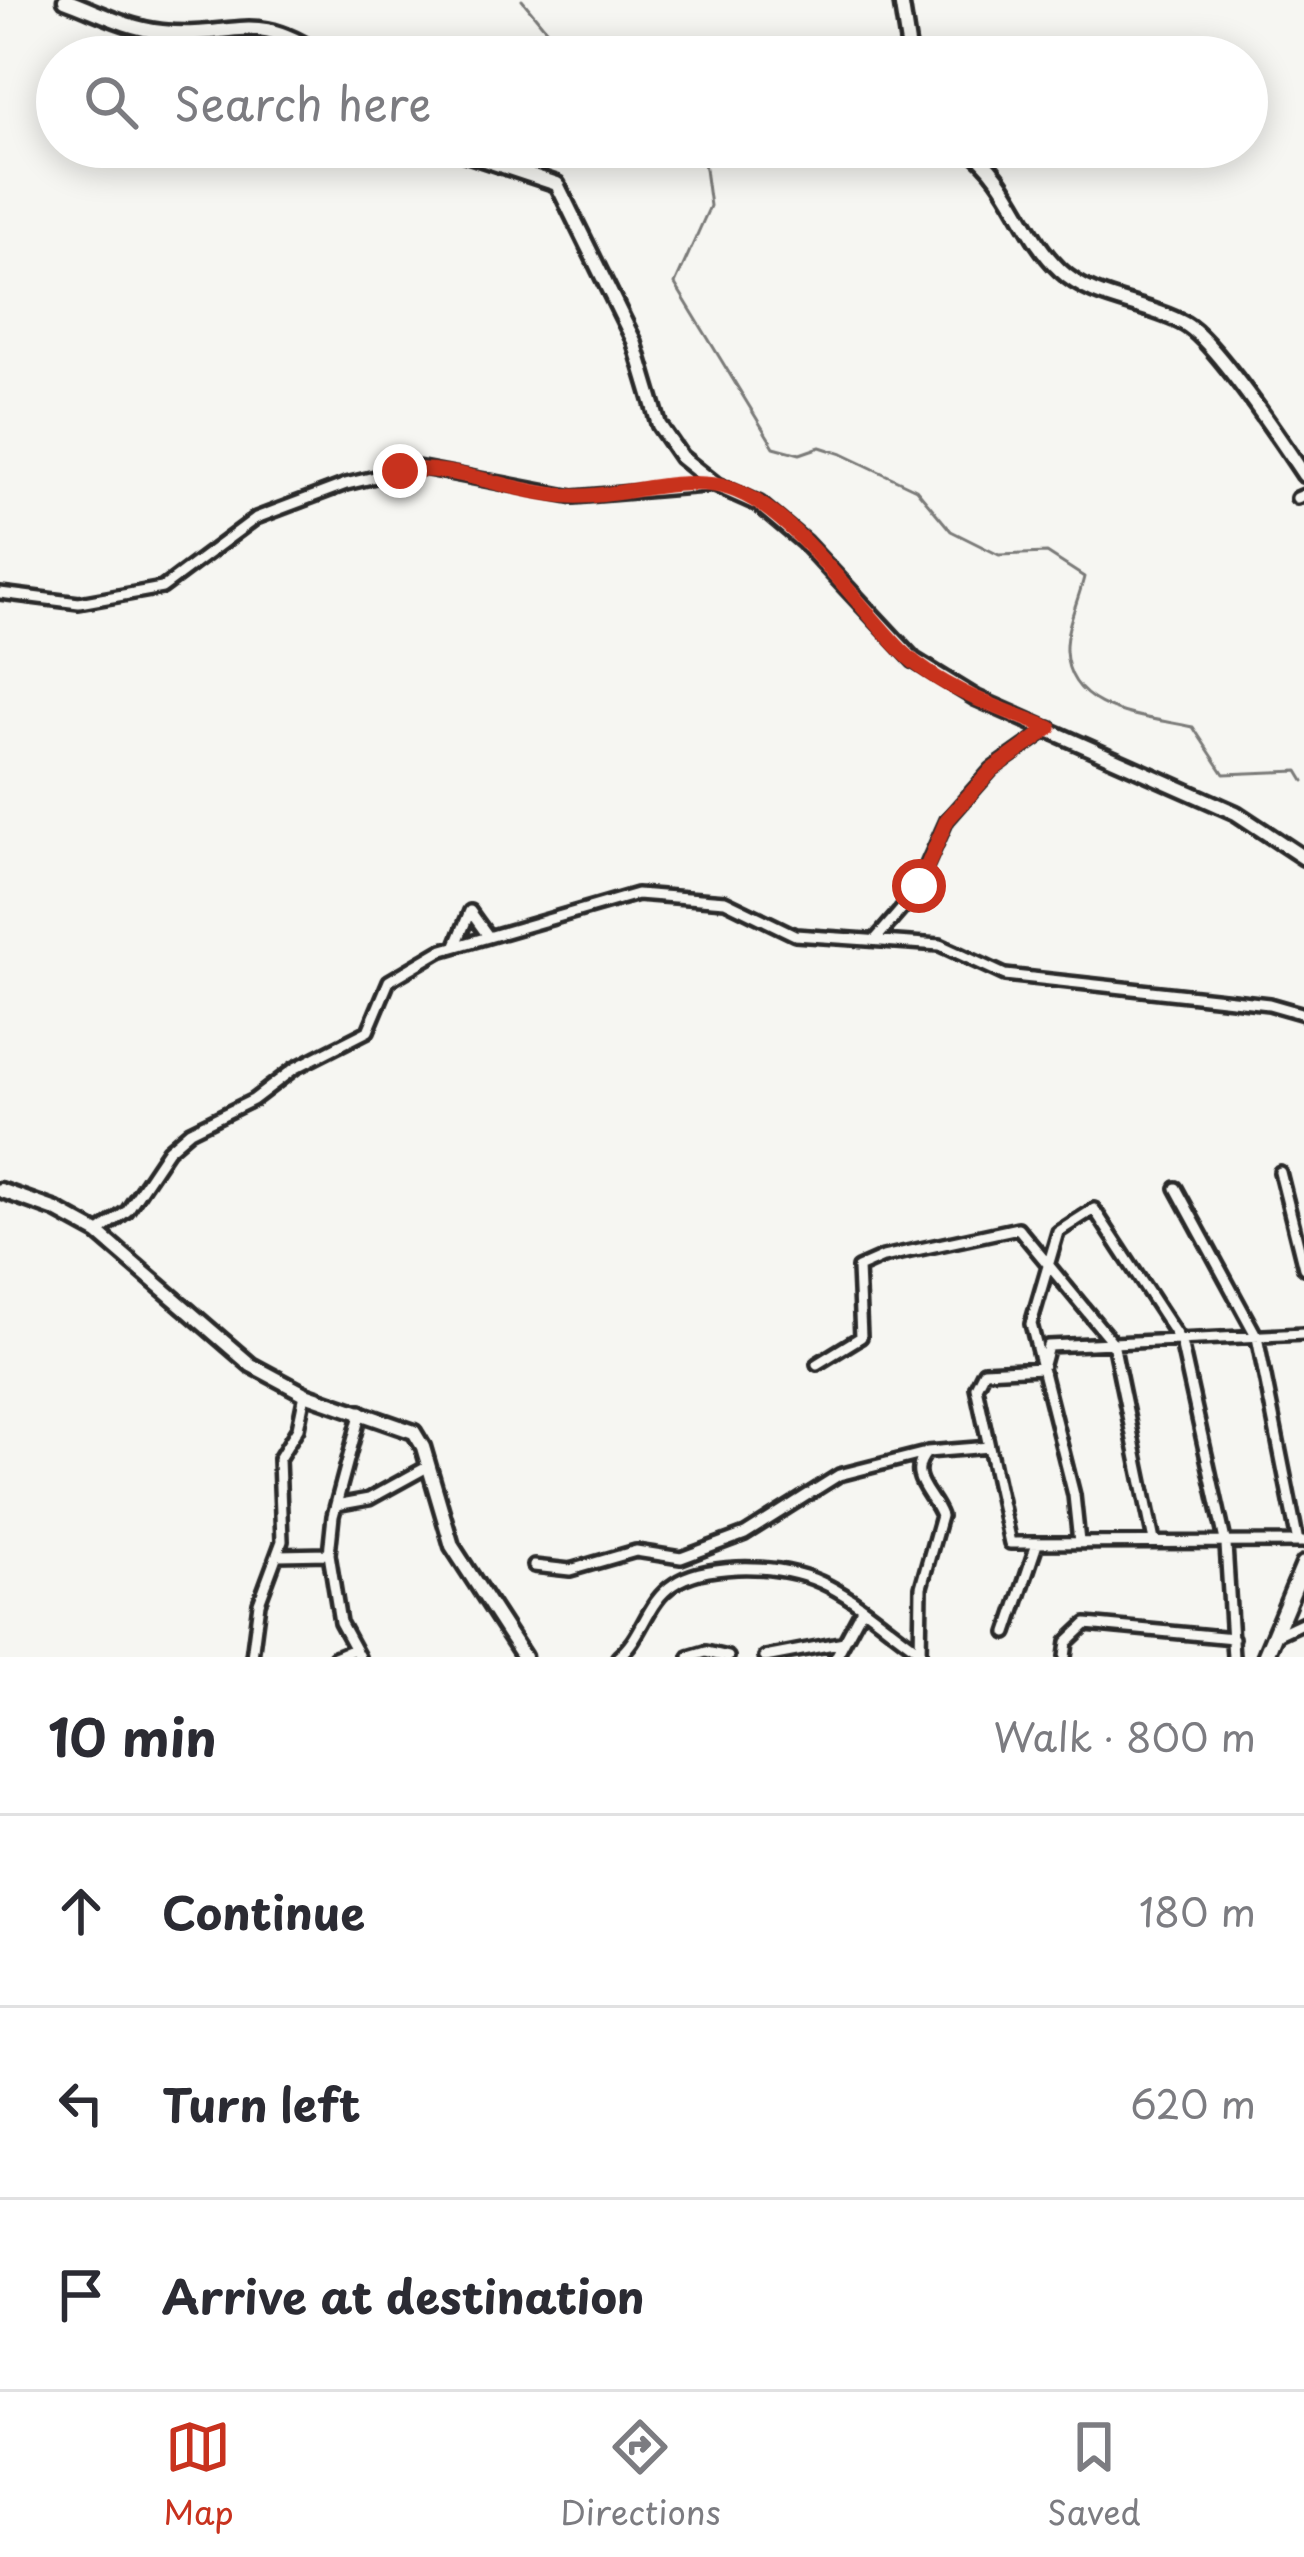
<!DOCTYPE html>
<html lang="en">
<head>
<meta charset="utf-8">
<style>
	:root { --surface:#fff; --page:#f7f7f7; --text:#2b2b33; --muted:#7c7c81; --line:#e1e1e2; --accent:#c8321e }
	body { margin:0; font-family:"Playpen Sans",sans-serif; background:var(--page); color:var(--text) }
	.stop { position:absolute; width:36px; height:36px; margin:-27px; border:9px solid #c8321e; border-radius:50%; background:#fff }
	.stop.end { background:#c8321e; border-color:#fff; box-shadow:0 3px 12px #0008 }
	.list { margin:0; padding:0; list-style:none }
	h2 { display:flex; justify-content:space-between; align-items:center; height:156px; margin:0; padding:0 48px; font-size:51px }
	h2 small { font-size:39px; font-weight:400; color:var(--muted) }
	.list li { display:grid; grid-template-columns:78px 1fr auto; gap:36px; align-items:center; box-sizing:border-box; height:192px; padding:0 48px; border-top:3px solid var(--line) }
	.list b { display:block; font-size:45px; white-space:nowrap }
	.list em { font-size:39px; font-style:normal; color:var(--muted) }
	.icon { flex:none; width:66px; height:66px; fill:none; stroke:currentColor; stroke-width:2; stroke-linecap:round; stroke-linejoin:round }
	.map { position:relative; flex:none; width:1304px; height:1657px; overflow:hidden }
	.search { position:absolute; background:var(--surface); box-shadow:0 6px 30px #0003; left:36px; right:36px; top:36px; height:132px; display:flex; align-items:center; gap:30px; box-sizing:border-box; padding:0 42px; border-radius:66px; color:var(--muted); font-size:45px }
	.sheet { height:732px; background:var(--surface) }
	nav { display:flex; justify-content:space-around; align-items:center; box-sizing:border-box; height:168px; border-top:3px solid var(--line); background:var(--surface); font-size:33px; color:var(--muted) }
	nav a { display:grid; justify-items:center; gap:6px }
	nav .on { color:var(--accent) }
	.map>svg:first-child { display:block }
	.lines { fill:none; stroke-linecap:round; stroke-linejoin:round }
	.stream { stroke:#7a7a78; stroke-width:3 }
	.street-casing { stroke:#2b2b2b; stroke-width:18 }
	.secondary-casing { stroke:#2b2b2b; stroke-width:21 }
	.primary-casing { stroke:#2b2b2b; stroke-width:22 }
	.street { stroke:#f6f6f2; stroke-width:9 }
	.secondary { stroke:#f6f6f2; stroke-width:12 }
	.primary { stroke:#f6f6f2; stroke-width:14 }
	.route { stroke:#c8321e; stroke-width:15 }
</style>
</head>
<body>
<div class="map">
<svg width="1304" height="1657" viewBox="0 0 1304 1657">
	<rect width="100%" height="100%" fill="#f6f6f2"/>
	<filter id="ink" filterUnits="userSpaceOnUse"><feTurbulence type="fractalNoise" baseFrequency=".00833" numOctaves="2"/><feDisplacementMap in="SourceGraphic" scale="24" xChannelSelector="R" yChannelSelector="G"/><feConvolveMatrix kernelMatrix="1 2 1 2 8 2 1 2 1" color-interpolation-filters="sRGB"/></filter>
	<g filter="url(#ink)">
		<g class="lines">
			<path class="stream" d="M522 0 555 40 594 57
				M702 147 710 206 675 284 774 447 800 454 820 447 842 454 916 489 951 531 999 555 1047 553 1084 577C1079 599 1065 628 1066 651 1069 714 1145 716 1193 727L1224 774 1298 771 1304 781"/>
			<defs>
				<path id="street" d="M1297 498 1304 495
					M0 593 79 603 162 588 256 518 346 484 417 467 574 497 716 485
					M875 940 913 896 947 820 992 769 1050 728
					M456 945 470 911 488 936
					M1280 1172 1304 1268
					M1176 1188 1257 1337 1298 1542
					M98 1233 127 1211 168 1150 190 1131 253 1100 295 1068 368 1031 389 981 440 951 637 894 725 901 795 935 940 945 1005 975 1269 1004 1304 1014
					M1304 1334 1048 1346 1042 1368 984 1371 976 1387 1010 1543 1304 1542
					M817 1364 861 1337 858 1268 883 1257 1018 1228 1113 1343 1154 1541
					M336 1505 369 1499 429 1466
					M1079 1542 1074 1495 1031 1324 1058 1232 1094 1209 1181 1342 1226 1545 1233 1657
					M329 1554 333 1516 361 1411
					M277 1555 329 1554 340 1622 359 1657
					M534 1566 570 1570 636 1551 681 1558 745 1534 839 1475 922 1454
					M1007 1633 1037 1544
					M1274 1636 1304 1622
					M252 1657 259 1603 282 1541 279 1459 298 1428 305 1394
					M335 1657 354 1649
					M618 1657C643 1637 646 1602 674 1584 691 1572 717 1569 737 1568 825 1565 852 1602 919 1650
					M689 1657 706 1652 728 1657
					M765 1657 844 1642
					M836 1657 862 1609
					M920 1657 921 1587 941 1516C933 1493 905 1477 927 1452L989 1447
					M1065 1657 1067 1642 1086 1624 1233 1638"/>
				<path id="secondary" d="M65 0C98 12 126 28 162 32 233 40 254 7 323 57
					M901 0 910 57
					M445 147 557 184 634 341 659 425 681 457 716 485 759 504 804 542 914 660 976 698 1236 813 1304 858
					M967 147C1012 180 1021 233 1060 270 1093 302 1146 302 1185 324 1215 341 1282 442 1304 475
					M0 1190 56 1210 98 1233 251 1365 305 1394 414 1432 423 1447 452 1546 524 1657"/>
				<path id="primary" d="M1265 1657 1304 1564"/>
			</defs>
			<use href="#street" class="street-casing"/>
			<use href="#secondary" class="secondary-casing"/>
			<use href="#primary" class="primary-casing"/>
			<use href="#street" class="street"/>
			<use href="#secondary" class="secondary"/>
			<use href="#primary" class="primary"/>
		</g>
	</g>
	<g class="lines" filter="url(#ink)">
		<path class="route" d="M400 471C456 463 512 494 570 496 618 498 667 478 715 485 785 494 857 608 904 653 942 690 1002 709 1050 728L992 770 947 820 919 886"/>
	</g>
</svg>
<div class="stop" style="left:919px;top:886px"></div>
<div class="stop end" style="left:400px;top:471px"></div>
<div class="search"><svg class="icon" aria-label="search" viewBox="0 0 24 24"><circle cx="10" cy="10" r="6"/><path d="M15 15l6 6"/></svg>Search here</div>
</div>
<section class="sheet">
<h2>10 min<small>Walk · 800 m</small></h2>
<ul class="list">
<li><svg class="icon" aria-label="ahead" viewBox="0 0 24 24"><path d="M12 20V5M6 11l6-6 6 6"/></svg><div><b>Continue</b></div><em>180 m</em></li>
<li><svg class="icon" aria-label="left" viewBox="0 0 24 24"><path d="M17 20v-9H6M10 6l-5 5 5 5"/></svg><div><b>Turn left</b></div><em>620 m</em></li>
<li><svg class="icon" aria-label="arrive" viewBox="0 0 24 24"><path d="M6 21V4h12l-3 4 3 4H6"/></svg><div><b>Arrive at destination</b></div></li>
</ul>
</section>
<nav>
<a class="on"><svg class="icon" aria-label="map" viewBox="0 0 24 24"><path d="M3 6l6-2 6 2 6-2v14l-6 2-6-2-6 2zM9 4v14M15 6v14"/></svg>Map</a>
<a><svg class="icon" aria-label="directions" viewBox="0 0 24 24"><path d="M12 3l9 9-9 9-9-9zM9 14v-3h6M13 9l2 2-2 2"/></svg>Directions</a>
<a><svg class="icon" aria-label="saved" viewBox="0 0 24 24"><path d="M7 4h10v16l-5-4-5 4z"/></svg>Saved</a>
</nav>
</body>
</html>
